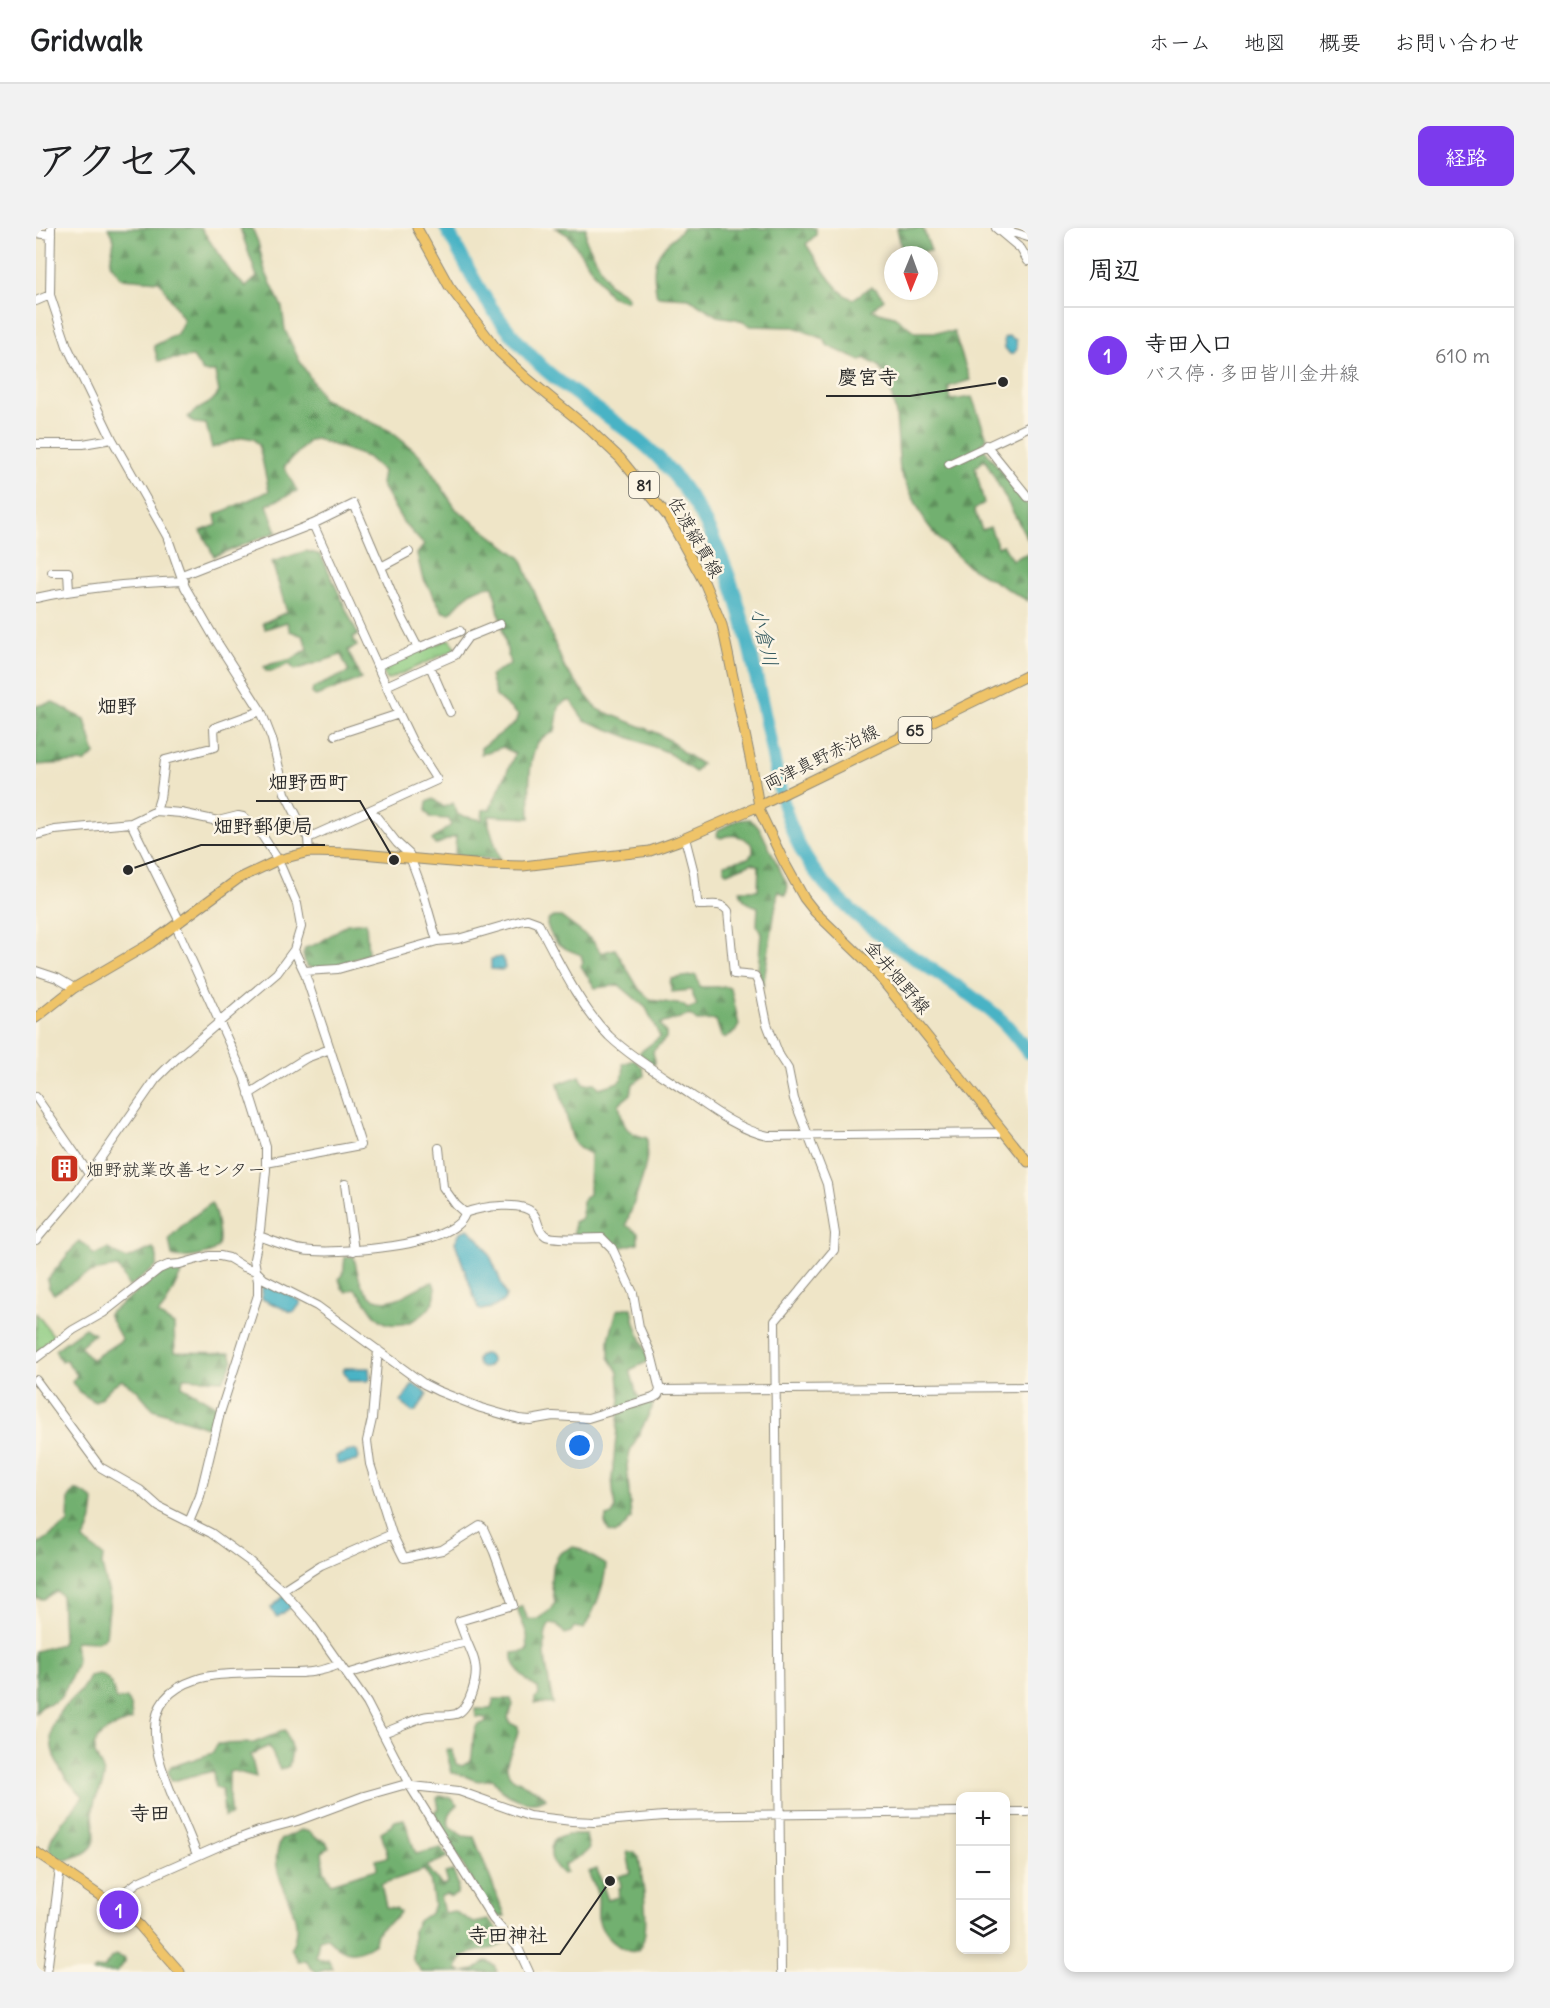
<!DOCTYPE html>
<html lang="ja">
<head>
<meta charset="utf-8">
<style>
	:root { --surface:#fff; --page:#f2f2f2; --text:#202124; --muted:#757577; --line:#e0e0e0; --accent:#7c3aed }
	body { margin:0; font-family:Delius,"Klee One",sans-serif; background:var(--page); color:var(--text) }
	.controls { position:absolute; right:18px; bottom:18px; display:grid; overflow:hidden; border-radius:12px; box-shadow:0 3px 9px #0003 }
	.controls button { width:54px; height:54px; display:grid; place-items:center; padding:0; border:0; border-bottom:2px solid var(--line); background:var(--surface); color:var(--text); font:30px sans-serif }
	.compass { position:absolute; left:848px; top:18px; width:54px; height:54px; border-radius:50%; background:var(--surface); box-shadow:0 3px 9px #0003; rotate:181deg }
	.you { position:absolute; left:544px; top:1218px; width:21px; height:21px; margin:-15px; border:4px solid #fff; border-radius:50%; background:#1a73e8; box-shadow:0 0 0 9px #1a73e833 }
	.badge { display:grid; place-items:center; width:39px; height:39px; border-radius:50%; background:var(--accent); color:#fff; font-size:20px; font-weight:700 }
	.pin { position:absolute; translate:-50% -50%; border:3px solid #fff; box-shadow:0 2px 6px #0006 }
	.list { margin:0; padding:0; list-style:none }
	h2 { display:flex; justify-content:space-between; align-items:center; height:78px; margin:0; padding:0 24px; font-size:26px }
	h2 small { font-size:20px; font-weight:400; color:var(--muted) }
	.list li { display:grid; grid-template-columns:39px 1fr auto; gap:18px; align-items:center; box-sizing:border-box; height:96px; padding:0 24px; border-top:2px solid var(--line) }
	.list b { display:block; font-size:22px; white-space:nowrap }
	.list p { margin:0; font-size:20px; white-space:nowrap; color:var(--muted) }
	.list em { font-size:20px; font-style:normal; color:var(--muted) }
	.icon { flex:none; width:33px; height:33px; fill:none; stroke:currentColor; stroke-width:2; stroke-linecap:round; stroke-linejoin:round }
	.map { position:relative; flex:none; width:992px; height:1744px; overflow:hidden; border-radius:12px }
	header { display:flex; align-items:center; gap:36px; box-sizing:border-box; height:84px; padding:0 30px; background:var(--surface); border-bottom:2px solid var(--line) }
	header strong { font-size:28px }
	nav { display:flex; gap:33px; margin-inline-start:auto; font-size:21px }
	.intro { display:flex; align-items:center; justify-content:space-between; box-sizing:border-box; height:144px; padding:0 36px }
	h1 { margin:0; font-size:42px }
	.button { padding:15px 27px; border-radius:12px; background:var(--accent); color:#fff; font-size:21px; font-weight:700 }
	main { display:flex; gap:36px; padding:0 36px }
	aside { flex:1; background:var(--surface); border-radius:12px; box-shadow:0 3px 9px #0003 }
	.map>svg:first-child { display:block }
	.grass { fill:url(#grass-tufts); stroke:#5c7c56; stroke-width:1.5 }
	.forest { fill:url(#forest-firs); stroke:#4e6e4e; stroke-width:1.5 }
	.water { fill:#48b3c5; stroke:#3a6f78; stroke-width:1.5 }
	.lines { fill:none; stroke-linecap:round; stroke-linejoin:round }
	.river { stroke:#48b3c5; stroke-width:14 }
	.minor-casing { stroke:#8d8879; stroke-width:10 }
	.major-casing { stroke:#8d8879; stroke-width:11 }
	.minor { stroke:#fff; stroke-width:8 }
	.major { stroke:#efc469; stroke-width:9 }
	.labels { text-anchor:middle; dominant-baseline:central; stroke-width:5; stroke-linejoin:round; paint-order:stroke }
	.shield { fill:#fcf5e5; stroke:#6a6863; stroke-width:1.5 }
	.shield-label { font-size:16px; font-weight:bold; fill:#2b2b2b }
	.street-label { font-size:18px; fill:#2b2b2b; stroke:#fcf5e5 }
	.poi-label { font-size:18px; fill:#2b2b2b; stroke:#fcf5e5; text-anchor:start }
	.water-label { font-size:20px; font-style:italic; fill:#355b61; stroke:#fcf5e5 }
	.neighbourhood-label { font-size:20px; font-weight:bold; fill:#2b2b2b; stroke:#fcf5e5 }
	.leader { fill:none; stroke:#2b2b2b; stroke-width:2 }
	.callout-dot { fill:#2b2b2b; stroke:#fcf5e5; stroke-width:2 }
	.callout-label { font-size:20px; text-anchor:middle; font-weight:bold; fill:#2b2b2b; stroke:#fcf5e5; stroke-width:5; stroke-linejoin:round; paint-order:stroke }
</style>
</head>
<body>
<header>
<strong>Gridwalk</strong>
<nav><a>ホーム</a><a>地図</a><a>概要</a><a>お問い合わせ</a></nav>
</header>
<div class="intro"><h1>アクセス</h1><a class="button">経路</a></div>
<main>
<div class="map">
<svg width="992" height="1744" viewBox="0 0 992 1744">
	<defs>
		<pattern id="grass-tufts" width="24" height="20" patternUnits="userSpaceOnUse" patternTransform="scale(1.5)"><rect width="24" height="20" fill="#8ecc82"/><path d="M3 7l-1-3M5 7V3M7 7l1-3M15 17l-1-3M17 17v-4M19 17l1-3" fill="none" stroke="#7baf70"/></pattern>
		<pattern id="forest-firs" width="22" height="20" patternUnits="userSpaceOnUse" patternTransform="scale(1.5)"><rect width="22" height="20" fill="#72b070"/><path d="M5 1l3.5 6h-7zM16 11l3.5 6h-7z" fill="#5e8f5c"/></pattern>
	</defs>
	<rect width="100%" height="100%" fill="#fcf5e5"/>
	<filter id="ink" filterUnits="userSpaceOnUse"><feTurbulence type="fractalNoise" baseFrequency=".0167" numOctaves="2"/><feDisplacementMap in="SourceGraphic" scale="12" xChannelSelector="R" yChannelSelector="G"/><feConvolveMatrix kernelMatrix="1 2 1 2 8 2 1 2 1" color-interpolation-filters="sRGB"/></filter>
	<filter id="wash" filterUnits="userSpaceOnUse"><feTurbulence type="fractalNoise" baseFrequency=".008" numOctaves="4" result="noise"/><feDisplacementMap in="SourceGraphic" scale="24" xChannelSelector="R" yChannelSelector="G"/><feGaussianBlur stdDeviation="1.35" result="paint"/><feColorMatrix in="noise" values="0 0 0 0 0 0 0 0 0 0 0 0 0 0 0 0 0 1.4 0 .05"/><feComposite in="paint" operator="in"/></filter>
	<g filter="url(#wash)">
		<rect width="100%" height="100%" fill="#efe5c7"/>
		<path class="grass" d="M414 411 419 418 418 422 351 452 346 442 351 436Z
			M0 1085 20 1111 0 1125Z"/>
		<path class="forest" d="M72 0H165L196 46 210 59 221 49 204 0H216L222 14 229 43 246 79 249 102 263 132 287 171 354 203 385 228 420 281 485 330 529 441 561 481 621 505 638 515 645 523 665 536 659 544 631 524 548 492 535 473H529L523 479 519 504C512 507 503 510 500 518 491 538 494 568 494 590L453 588V597L464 632 419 627 420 608 399 617 396 612 415 597 413 591 395 590 390 583 391 574 397 571 408 579 417 575 422 587 446 592 447 582 454 581 479 526 467 519 445 526V520L479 495 482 487 460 468 454 448 474 436 457 358C435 359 429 370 414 385L407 384 386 348 381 326 388 317 367 294 345 256 347 243 331 229 280 211 274 212 248 239 261 263 231 277 241 304 178 328 165 303 181 297 179 287 233 263 223 217 218 211 207 209 176 220 170 196 158 195 152 189C164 177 174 179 183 164L179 144H167L157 129 122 133 118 118 141 106 148 92 123 53 85 50 74 35 78 12Z
			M520 0H550V12L573 56 589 66 592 71 589 73 574 68 532 7Z
			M647 0H780V7L770 16C780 31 800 66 817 71L835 59 840 61 848 71 836 82 858 88 879 104H918L934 152 912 159 915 172 936 169 951 210 945 217 992 278V312L949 232 939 239 948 275 938 282 946 302 954 299 962 319 967 317 976 332 992 325V373L932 338 902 310 889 293 864 244 860 187 853 154 843 138 828 130 825 133 792 118 786 110 758 99 715 98 701 91 681 88 653 70 621 68C613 29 621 26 647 0Z
			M861 0H887L895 23 866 24Z
			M270 323 285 327 322 407 317 409 321 418 312 422 325 451 280 468 276 466 277 460 313 444 305 427 259 442 253 436 237 443H230L228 439 235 436 256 431 272 421 267 408 254 403 251 394 229 401 227 395 251 384 236 334Z
			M17 474 49 492 59 526 49 534 0 537V478Z
			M714 591 724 601 752 658 750 667 742 663 727 759 722 743 725 705 721 697 722 679C712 676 706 673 704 662H722L723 638 716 635 691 645 688 642V636L712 630 717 625V618C709 608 696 605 685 610L681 608 682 602 702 592Z
			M518 689H525L557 713 565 725 579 721 603 761 615 772 648 777 651 781 661 778 655 762 636 764 634 756 635 751 660 747 664 759H691L695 761 703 797 699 804 688 810 685 808 680 792 661 793 654 787 624 796 630 805V810L617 823 619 835 618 837 603 825 624 809 610 780 583 757 559 760 545 738 547 734 545 727C526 720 517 717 511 696L512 692Z
			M330 694 332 726C313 733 290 745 270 738L267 727 269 720 283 715 311 696Z
			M598 832 607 840 608 848 597 856 595 866 583 876C587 897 588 905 611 910 614 939 599 970 590 997L602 1005V1015L580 1021 569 1008 538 1007V994L546 990V973L553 966 554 926 543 920 537 913 522 856 544 848 548 856 559 855 563 860C580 855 590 856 587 836Z
			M175 975C180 982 185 1010 182 1018 178 1028 145 1032 136 1028L133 1011C145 996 160 987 175 975Z
			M43 1013 50 1017 58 1027 72 1021 90 1031 117 1020C122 1027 122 1032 120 1039L93 1059 82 1039C55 1041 41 1051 18 1066L13 1060 11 1052Z
			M318 1028C323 1058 332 1084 367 1068 377 1063 387 1056 397 1054 409 1079 372 1103 350 1095 334 1089 332 1070 318 1061L311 1064 306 1060 303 1051 307 1047 309 1029Z
			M140 1041 145 1046 129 1078 122 1087 138 1097 139 1124 194 1125 197 1133 187 1152 147 1150 146 1158 181 1178 174 1200 117 1181 101 1162 86 1152C71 1158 72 1166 59 1174L42 1163 36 1154 41 1147 30 1132 25 1134 19 1122 49 1100 58 1106 44 1118 55 1132 86 1112 72 1086 125 1046Z
			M588 1080H596L599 1095 613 1133 594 1142 601 1167 609 1175H617L616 1180 594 1224 591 1237 595 1290 589 1298 579 1306 573 1304 569 1295 570 1289 576 1287 579 1282 576 1250 584 1171 582 1144 573 1129V1111L581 1082Z
			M39 1262 49 1266 58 1272C57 1287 56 1300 47 1312L67 1328 66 1338 74 1370 70 1409 61 1414 39 1413C39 1419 41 1426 41 1432 41 1438 28 1466 23 1471 15 1478 10 1472 0 1485V1423L25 1416 27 1408 25 1367 20 1363 8 1371 0 1370V1318L32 1295 33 1270Z
			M536 1319 542 1320 570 1337C568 1361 559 1380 548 1401L538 1399 535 1404 529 1406 521 1397 514 1396C502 1408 514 1459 517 1476L499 1475V1470L503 1467 502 1460C490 1454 475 1438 477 1425L492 1423 491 1406 481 1381 486 1378 492 1391 500 1392 516 1381 519 1374 515 1354 516 1339 524 1325Z
			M63 1446C76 1451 77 1460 80 1472L91 1470 95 1481 96 1492C85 1496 67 1502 60 1513 53 1526 67 1535 68 1547 69 1557 60 1566 58 1576 52 1600 73 1618 39 1629 31 1632 23 1635 17 1629 1 1613 41 1581 47 1568 25 1549 5 1517 21 1488 31 1472 45 1469 53 1448Z
			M458 1471H475L477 1477 472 1489 474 1495 482 1499C484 1516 459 1538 478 1551 487 1556 505 1563 510 1570 492 1581 466 1567 456 1551 432 1557 436 1546 416 1545L410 1522H416L420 1536 426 1538 435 1533C438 1521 435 1508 441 1497L450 1494V1490L440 1489 439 1481H455Z
			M249 1502 256 1522 253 1538 244 1542 233 1518 215 1527 220 1549 198 1543 193 1544V1572L195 1587 188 1589 186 1561 179 1560 177 1543 135 1553 132 1543 135 1539 177 1525 181 1516 218 1515Z
			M404 1568 415 1570 422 1577C415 1583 411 1587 413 1598L427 1608 438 1609 469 1688 464 1689 458 1686 448 1674 399 1588V1583L403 1581 401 1570Z
			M368 1591 380 1626 404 1620 412 1629 391 1638 406 1658 412 1655 409 1645 417 1643 422 1656 421 1666 415 1669 410 1666 404 1669 408 1685 418 1683 438 1695 452 1692 468 1708 469 1714C455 1728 426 1716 421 1741L426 1744H386L377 1732V1702L382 1693 395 1684 398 1677 394 1651 388 1642 345 1656 350 1679 360 1680 364 1684C354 1701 342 1691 339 1715 318 1729 308 1727 290 1709L283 1711 280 1729 286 1732 292 1731 297 1740 281 1744 274 1739 270 1732 263 1734 255 1720C276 1682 224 1649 246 1611L265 1602 274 1604 280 1610 290 1613 293 1620 286 1624 288 1642 295 1655 341 1641 340 1632 352 1629 345 1604 355 1598 359 1593Z
			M531 1607H550L553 1621 548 1626 528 1637 530 1644 527 1646C515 1636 511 1624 519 1611Z
			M591 1624H599L603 1630C605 1645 623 1736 590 1722 581 1718 571 1710 566 1701 559 1688 563 1683 562 1670 561 1661 555 1652 552 1644L561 1641 572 1672 582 1669 583 1660 585 1659 583 1648 595 1645Z
			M80 1727 87 1730 89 1734 81 1744H57L59 1741 68 1740 74 1731Z
			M451 1733 458 1737 461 1744H428L438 1742Z"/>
		<path class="water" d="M972 108 980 112 981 121 977 126H974L969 120 968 110Z
			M465 729 467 730 469 740 466 742 455 741V731Z
			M432 1001C454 1017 460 1043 470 1067L468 1073 456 1080 445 1082 442 1080 419 1014 424 1004Z
			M230 1055 264 1073 265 1075 259 1083 255 1084 226 1071V1059Z
			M441 1133a7 7 0 1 1 14 0a7 7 0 1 1-14 0Z
			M309 1140H333L334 1151 332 1153H313L307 1142Z
			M377 1156 392 1166 379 1184H376L365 1174Z
			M317 1222 321 1223 323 1230 320 1233 303 1236 301 1235 300 1228Z
			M248 1368 256 1378 243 1388 240 1389 235 1380Z"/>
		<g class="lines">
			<path class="river" d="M410 0C422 21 433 44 446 65 462 92 483 116 505 138 537 168 577 189 610 218 636 241 660 274 675 306 706 369 718 440 733 508 742 554 749 602 777 641 811 687 859 718 906 748 926 762 947 775 965 792 975 801 983 813 992 824"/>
		</g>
	</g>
	<g filter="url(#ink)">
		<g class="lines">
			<defs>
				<path id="minor" d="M15 0 14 67 31 118 76 211 131 308 149 359 179 411 225 483 236 511 249 565 272 610 273 624
					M960 0 985 21 992 33
					M963 0 992 9
					M0 5 15 7
					M0 73 14 67
					M0 216H47L76 211
					M950 217 992 269
					M913 236 992 199
					M345 339 373 324
					M16 344H32L33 363
					M146 347 277 296 318 276 367 391 382 420 341 438
					M0 370C49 359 98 355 148 353
					M382 420 424 403
					M394 438 419 427 432 409 464 396
					M350 458 394 438 414 484
					M299 507 363 486
					M335 582 361 615 373 626 386 661 401 713
					M120 583 124 570 129 532 179 519 178 500 225 483
					M95 595 144 694
					M0 607 19 602 95 595 120 583 145 585 182 593 202 588 207 589 220 598 242 632 261 676 265 699 258 722 241 745 140 831 120 851 41 964 0 1012
					M272 610 401 552 376 513 363 486 277 296
					M649 610 658 645 661 673 663 677C673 678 685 673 692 683L698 746 719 748 723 756 731 796 743 827 752 841 758 871 791 956 799 1006 798 1022 739 1093 745 1744
					M140 698 208 848 230 918V942L224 1002 218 1031 222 1053V1067L184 1185 164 1268 153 1294
					M258 722 268 743 302 741 401 713 422 711 491 691 502 695C523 734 542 776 573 808 596 830 629 849 655 867 678 883 704 902 732 908L963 905 966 902
					M0 743 21 750 38 760
					M268 743 294 821
					M213 866 270 830 294 821 325 917 230 935
					M0 869 53 946
					M403 920 407 959 420 977 429 985
					M309 956 318 1023
					M223 1008C237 1013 253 1020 267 1022 297 1027 421 1019 429 985 443 979 490 971 499 988 503 996 502 1003 510 1008 518 1012 555 1010 566 1010L576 1020 597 1065 603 1099 615 1126 624 1162
					M0 1130 37 1102 67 1085 123 1041 132 1037 144 1036 173 1028H184L193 1030 208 1039 220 1043 228 1051 281 1078 388 1156 402 1163 445 1180 483 1191 494 1192 517 1188 552 1190 617 1170 622 1167 624 1162
					M0 1152 64 1239 104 1262 123 1279 175 1305 213 1333 246 1362 274 1394 331 1475 374 1558 457 1691 482 1720 493 1744
					M624 1162 992 1159
					M246 1362 285 1337 356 1306 334 1236 331 1213 336 1191 342 1122
					M311 1446 372 1428 431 1414 423 1393 477 1377 458 1324 447 1300 444 1298 406 1322 368 1330 356 1306
					M347 1505C361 1500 373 1494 387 1489 397 1486 409 1489 420 1486 434 1481 442 1450 439 1436 438 1429 434 1421 431 1414
					M969 1584H992
					M161 1627C154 1608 146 1590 138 1572 120 1528 98 1472 159 1452 179 1445 202 1446 223 1445 254 1444 274 1449 304 1436
					M75 1674 102 1654 188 1616 223 1603 261 1593 328 1568 367 1557 423 1563 493 1588 536 1593 558 1594 628 1588 924 1584
					M11 1744 24 1641"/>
				<path id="major" d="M381 0 413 58 463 124 492 151 553 201 584 230 632 289 669 356 686 397 717 544 724 584 747 632 768 670 779 684 833 736 992 934
					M0 790 38 760 115 715 202 651 242 632 273 624 315 625 449 637 487 638 614 623 642 613 723 578 992 447
					M0 1624 85 1682 103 1697 144 1744"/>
			</defs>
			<use href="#minor" class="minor-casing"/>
			<use href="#major" class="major-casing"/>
			<use href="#minor" class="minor"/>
			<use href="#major" class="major"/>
		</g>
	</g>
	<defs>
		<symbol id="building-square" viewBox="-11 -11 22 22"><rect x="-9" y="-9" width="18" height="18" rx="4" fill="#c8321e" stroke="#fcf5e5"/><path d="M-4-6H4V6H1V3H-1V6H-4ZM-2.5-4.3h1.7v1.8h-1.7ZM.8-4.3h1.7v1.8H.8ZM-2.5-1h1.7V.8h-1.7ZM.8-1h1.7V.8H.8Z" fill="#fff"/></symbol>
	</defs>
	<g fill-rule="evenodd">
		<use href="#building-square" x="12" y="924" width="33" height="33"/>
	</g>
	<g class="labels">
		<g class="shield">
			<rect x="593" y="244" width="30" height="26" rx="4.5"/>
			<rect x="862.5" y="489" width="33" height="26" rx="4.5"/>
		</g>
		<g class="shield-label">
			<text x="608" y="257">81</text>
			<text x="879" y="502">65</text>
		</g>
		<g class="street-label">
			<text transform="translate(660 309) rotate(60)">佐渡縦貫線</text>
			<text transform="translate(785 529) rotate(-26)">両津真野赤泊線</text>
			<text transform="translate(862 749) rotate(50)">金井畑野線</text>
		</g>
		<g class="poi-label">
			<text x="50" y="941">畑野就業改善センター</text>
		</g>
		<g class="water-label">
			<text transform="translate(729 409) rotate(77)">小倉川</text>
		</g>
		<g class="neighbourhood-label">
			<text x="81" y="477">畑野</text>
			<text x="114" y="1584">寺田</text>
		</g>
	</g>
	<path class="leader" d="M967 154L874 168H790M358 632L324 573H220M92 642L165 617H289M574 1653L524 1726H420"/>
	<g class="callout-dot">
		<circle cx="967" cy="154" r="6"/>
		<circle cx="358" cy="632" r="6"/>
		<circle cx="92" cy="642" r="6"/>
		<circle cx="574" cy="1653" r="6"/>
	</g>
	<g class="callout-label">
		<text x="832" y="156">慶宮寺</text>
		<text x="272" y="561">畑野西町</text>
		<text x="227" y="605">畑野郵便局</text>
		<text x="472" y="1714">寺田神社</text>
	</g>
</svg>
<div class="controls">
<button>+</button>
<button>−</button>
<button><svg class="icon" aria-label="layers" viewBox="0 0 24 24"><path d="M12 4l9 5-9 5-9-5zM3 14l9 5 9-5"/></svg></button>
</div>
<svg class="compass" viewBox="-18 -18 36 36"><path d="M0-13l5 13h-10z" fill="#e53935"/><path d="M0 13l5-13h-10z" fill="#757577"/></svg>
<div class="you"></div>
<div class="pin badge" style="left:83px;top:1682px">1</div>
</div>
<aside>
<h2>周辺<small></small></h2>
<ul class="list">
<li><span class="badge">1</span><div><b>寺田入口</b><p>バス停 · 多田皆川金井線</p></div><em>610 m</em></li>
</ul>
</aside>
</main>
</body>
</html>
